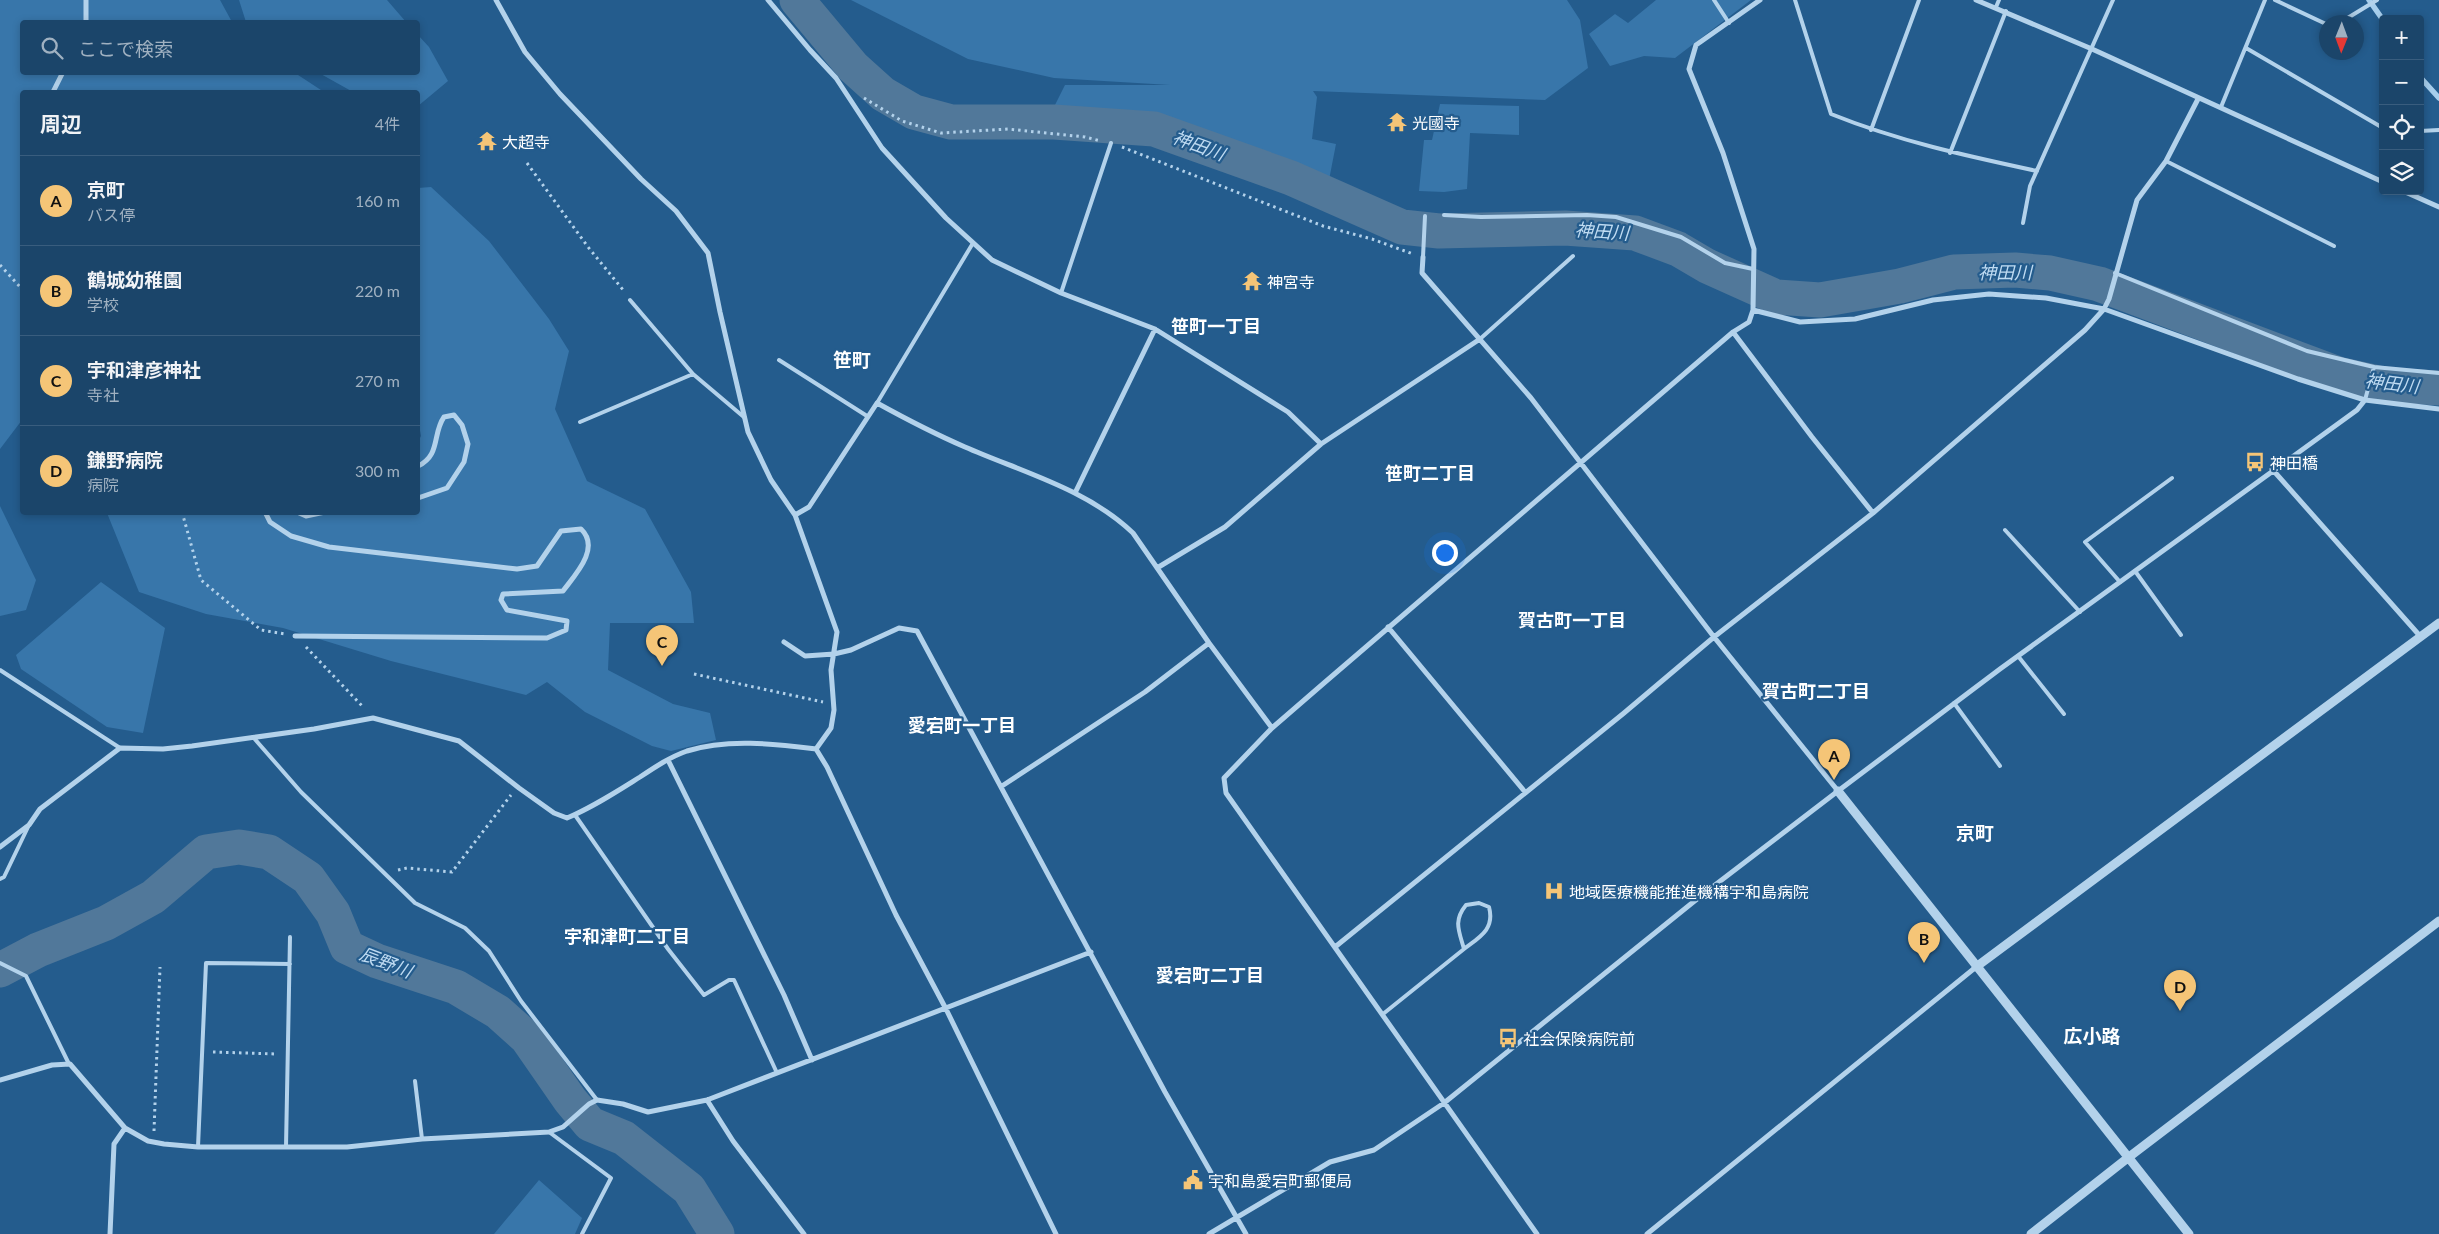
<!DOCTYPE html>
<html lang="ja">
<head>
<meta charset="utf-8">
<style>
	:root { --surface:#1b456a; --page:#244c70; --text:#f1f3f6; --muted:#a0b1c1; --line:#395d7e; --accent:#f5c577 }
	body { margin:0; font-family:Lato,"Noto Sans JP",sans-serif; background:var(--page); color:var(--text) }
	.controls { position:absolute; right:15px; top:15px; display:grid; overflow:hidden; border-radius:5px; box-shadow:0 2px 8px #0003 }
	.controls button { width:45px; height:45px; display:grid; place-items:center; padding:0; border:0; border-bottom:1px solid var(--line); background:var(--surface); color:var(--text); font:25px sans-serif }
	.compass { position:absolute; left:2319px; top:15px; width:45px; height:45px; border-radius:50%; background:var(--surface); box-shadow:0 2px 8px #0003; rotate:181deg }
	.you { position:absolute; left:1444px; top:552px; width:18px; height:18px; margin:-12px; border:4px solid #fff; border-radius:50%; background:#1a73e8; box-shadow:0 0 0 8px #1a73e833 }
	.badge { display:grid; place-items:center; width:32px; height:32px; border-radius:50%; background:var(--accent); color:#111; font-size:16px; font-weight:700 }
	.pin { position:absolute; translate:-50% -41px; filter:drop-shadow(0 1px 2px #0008) }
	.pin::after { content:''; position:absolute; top:26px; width:18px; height:15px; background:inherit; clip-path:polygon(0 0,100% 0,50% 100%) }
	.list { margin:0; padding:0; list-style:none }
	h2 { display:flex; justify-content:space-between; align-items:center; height:65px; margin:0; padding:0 20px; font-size:21px }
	h2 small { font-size:16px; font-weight:400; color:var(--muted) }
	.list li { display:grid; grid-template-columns:32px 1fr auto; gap:15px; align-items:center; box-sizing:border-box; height:90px; padding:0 20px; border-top:1px solid var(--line) }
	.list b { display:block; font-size:19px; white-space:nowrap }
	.list p { margin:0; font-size:16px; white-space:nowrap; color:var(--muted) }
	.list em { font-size:16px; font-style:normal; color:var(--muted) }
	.icon { flex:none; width:28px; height:28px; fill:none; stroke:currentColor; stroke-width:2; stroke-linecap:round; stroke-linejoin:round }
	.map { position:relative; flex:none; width:2439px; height:1234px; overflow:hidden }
	.search { position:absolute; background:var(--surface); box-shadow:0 2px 8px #0003; left:20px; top:20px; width:400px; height:55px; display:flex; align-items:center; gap:12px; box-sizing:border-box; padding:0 18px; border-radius:5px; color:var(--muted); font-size:19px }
	.panel { position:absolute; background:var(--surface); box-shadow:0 2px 8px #0003; left:20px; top:90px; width:400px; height:425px; border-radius:5px }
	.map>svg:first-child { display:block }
	.green { fill:#3876aa }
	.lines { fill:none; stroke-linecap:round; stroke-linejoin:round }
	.stream { stroke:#a7ceec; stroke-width:5.5 }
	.river { stroke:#51789a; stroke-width:35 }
	.path { stroke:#b3d2eb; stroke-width:3; stroke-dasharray:2.5 4; stroke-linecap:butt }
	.service { stroke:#b3d2eb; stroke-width:4 }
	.minor { stroke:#b3d2eb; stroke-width:5 }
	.tertiary { stroke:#b3d2eb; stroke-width:9 }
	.labels { text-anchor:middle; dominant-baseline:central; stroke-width:4.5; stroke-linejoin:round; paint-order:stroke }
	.poi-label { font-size:16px; fill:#fff; stroke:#245c8d; text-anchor:start }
	.water-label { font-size:18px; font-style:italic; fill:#bfdbf2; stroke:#245c8d }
	.neighbourhood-label { font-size:18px; font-weight:bold; fill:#fff; stroke:#245c8d }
	.quarter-label { font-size:19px; font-weight:bold; fill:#fff; stroke:#245c8d }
</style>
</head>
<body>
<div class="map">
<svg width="2439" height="1234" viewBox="0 0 2439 1234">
	<rect width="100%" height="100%" fill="#245c8d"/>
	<path class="green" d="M0 0H220L232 22H22V72L295 73 324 92H22V420L0 449Z
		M239 0H387L406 22H246Z
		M851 0H1567L1580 20 1588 68 1545 100 1313 91 1317 97 1312 139 1336 144 1329 180 1195 127 1053 109 1065 85H1170L1054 78 968 59Z
		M1656 0H1751L1675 58 1644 56 1610 66 1589 34 1615 14 1628 23Z
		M418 35 429 47 448 81 418 106V92H353L319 73 418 72Z
		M1440 104 1519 106V135L1470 133 1467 189 1444 192 1419 191 1424 140H1432Z
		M431 187 489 241 549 319 569 351 555 409 587 481 645 509 691 592 694 623H610L608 670 673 704 710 713 716 740 671 751 652 746 585 712 547 682 526 695 391 661 283 628 206 614 139 592 107 513 418 512V442L421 436 418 419V188Z
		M0 506 36 580 26 610 0 616Z
		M101 582 165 628 143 733 107 727 21 669 16 655Z
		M539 1180 582 1218 575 1234H494Z"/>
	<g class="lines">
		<path class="stream" d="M2369 0 2383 20
			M2420 77 2439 98"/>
		<path class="river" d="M797 0 853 67 883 94 914 112 951 122H1054L1154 129 1291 178 1402 227 1439 231 1565 228 1635 233 1678 249 1707 266 1776 297 1820 300 1900 286 1954 272 2015 270 2050 273 2099 284 2338 374 2388 385 2439 388
			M0 970 38 950 106 923 153 897 206 852 239 847 269 852 308 878 333 913 347 947 377 961 456 987 498 1012 527 1038 570 1100 590 1124 624 1138 689 1189 717 1234"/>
		<path class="path" d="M864 98 902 121 941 133 1008 129 1085 137 1101 141
			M1122 147 1323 226 1372 239 1413 254
			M527 163 588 247 624 291
			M0 265 22 289
			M182 512 201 580 261 630 285 634
			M306 647 364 708
			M694 674 823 702
			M398 870 407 868 452 872 511 795
			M213 1052 277 1054
			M154 1131 160 967"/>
		<path class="service" d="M1714 0 1729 23
			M1795 0 1831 114C1898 141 1967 156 2037 171
			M2275 0 2326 24
			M1996 7 1999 0
			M2341 22 2377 0
			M2246 48 2383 128
			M2221 107 2265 0
			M1871 130 1919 0
			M2420 131 2439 130
			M1950 153 2006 11
			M2166 161 2334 246
			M1444 215 1481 217 1587 215 1616 217 1681 237 1725 263 1753 269
			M2023 223 2030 186 2113 0
			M1423 257 1425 216
			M2115 273 2307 351 2374 367 2439 373
			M1061 293 1111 143
			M630 300 693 374 745 418
			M1480 339 1573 256
			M779 360 867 416
			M2365 400 2374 367
			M877 403 973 243
			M580 422 693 374
			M2005 530 2080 612
			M2135 571 2181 635
			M2120 582 2085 542 2172 478
			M2018 656 2064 714
			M0 670 120 748
			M1954 703 2000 766
			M253 737 301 792 415 903 465 928 489 951 521 1001 597 1100
			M575 815 668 949 704 995 729 980H734L777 1073
			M0 879 4 877 28 827
			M0 963 26 976 69 1064
			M1383 1014 1464 949C1459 931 1453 921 1466 905L1479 903 1489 907C1495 929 1480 937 1464 949
			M415 1081 422 1139
			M549 1132 611 1178 582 1234
			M198 1147 206 963 290 964
			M286 1147 290 937"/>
		<path class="minor" d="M86 0V22
			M496 0 525 52 560 94 641 179 676 211 708 253 720 312 748 432 771 480 795 515 837 632 831 670 834 710 831 728 816 749 827 767 896 915 946 1009 1056 1234
			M768 0 810 50 836 78 882 148 946 218 992 260 1061 293 1155 329 1288 412 1321 444
			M1976 0 2092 49 2383 182
			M53 92 63 72
			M2403 191 2439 207
			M1423 257 1422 273 1531 398 1714 637 1838 791
			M1753 310 1800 322 1855 319 1933 300 1989 294 2046 298 2104 309 2298 379 2365 400 2439 409
			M1733 332 1812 437 1873 513
			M418 466C441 455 432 434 444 417L454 415 462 425 468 444 464 462 447 488 418 498
			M2272 469 2420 636
			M1075 493 1155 329
			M265 512 270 522 291 536 329 547 517 569 537 566 561 531 581 529C601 548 575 575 563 591L503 594 501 600 507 610 567 621 566 630 547 638 295 636
			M297 512 306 516 325 512
			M795 515 809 507 877 403C906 419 935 434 965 447 1022 472 1087 489 1133 533L1209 643 1272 728
			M1157 568 1225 527 1321 444 1480 339
			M1388 627 1525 792
			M784 642 805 656 834 654 851 650 899 628 917 631 1165 1092 1246 1234
			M668 760 784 995 812 1060
			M1002 786 1145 692 1209 643
			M0 847 29 825 40 809 120 748 163 749 192 746 314 729 373 718 459 741 519 788 554 813 567 818C593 807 616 792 640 777 655 767 670 757 687 751 728 738 775 744 816 749
			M1335 947 1624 713 1714 637 1873 513 2085 330 2104 309 2109 299 2137 200 2166 161 2198 99
			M0 1080 52 1065 70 1064 125 1128 148 1141 164 1144 198 1147H347L422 1139 549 1132 563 1127 589 1104 597 1100 623 1104 648 1112 707 1100 1091 952
			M707 1100 733 1141 804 1234
			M110 1234 114 1144 125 1128
			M1209 1234 1330 1162 1374 1150 1444 1103 1702 895 1838 791 2000 669 2357 410 2365 400
			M1537 1234 1226 793 1224 778 1272 728 1324 683 1733 332 1749 322 1753 310 1754 249 1723 153 1689 69 1696 45 1760 0
			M1647 1234 1976 967"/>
		<path class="tertiary" d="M1838 791 2189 1234
			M1976 967 2439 623
			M2031 1234 2129 1157 2439 921"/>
	</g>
	<defs>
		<symbol id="temple-bare" viewBox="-9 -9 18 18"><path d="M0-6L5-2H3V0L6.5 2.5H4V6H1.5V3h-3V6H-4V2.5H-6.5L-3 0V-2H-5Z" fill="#f5c577" stroke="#245c8d" stroke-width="2.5" paint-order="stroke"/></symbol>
		<symbol id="bus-bare" viewBox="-9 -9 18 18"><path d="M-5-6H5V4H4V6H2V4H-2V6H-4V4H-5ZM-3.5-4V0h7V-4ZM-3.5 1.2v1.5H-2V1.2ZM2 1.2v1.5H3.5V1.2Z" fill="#f5c577" stroke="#245c8d" stroke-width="2.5" paint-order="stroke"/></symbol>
		<symbol id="hospital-bare" viewBox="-9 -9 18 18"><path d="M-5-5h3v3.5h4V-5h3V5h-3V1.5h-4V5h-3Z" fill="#f5c577" stroke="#245c8d" stroke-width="2.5" paint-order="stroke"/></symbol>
		<symbol id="civic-bare" viewBox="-9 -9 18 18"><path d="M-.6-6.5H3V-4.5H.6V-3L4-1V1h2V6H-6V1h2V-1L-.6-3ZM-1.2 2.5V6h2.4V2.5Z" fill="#f5c577" stroke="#245c8d" stroke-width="2.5" paint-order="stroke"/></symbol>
	</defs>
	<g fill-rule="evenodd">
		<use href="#temple-bare" x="1383" y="108" width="28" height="28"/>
		<use href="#temple-bare" x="473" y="127" width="28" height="28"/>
		<use href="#temple-bare" x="1238" y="267" width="28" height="28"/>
		<use href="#bus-bare" x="2241" y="448" width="28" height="28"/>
		<use href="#hospital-bare" x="1540" y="877" width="28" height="28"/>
		<use href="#bus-bare" x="1494" y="1024" width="28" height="28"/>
		<use href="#civic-bare" x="1179" y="1166" width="28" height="28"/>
	</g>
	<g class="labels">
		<g class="poi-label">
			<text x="1412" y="122">光國寺</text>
			<text x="502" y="141">大超寺</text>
			<text x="1267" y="281">神宮寺</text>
			<text x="2270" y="462">神田橋</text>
			<text x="1569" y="891">地域医療機能推進機構宇和島病院</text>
			<text x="1523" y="1038">社会保険病院前</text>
			<text x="1208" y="1180">宇和島愛宕町郵便局</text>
		</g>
		<g class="water-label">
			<text transform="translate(1199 145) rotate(20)">神田川</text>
			<text transform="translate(1602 231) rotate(4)">神田川</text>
			<text x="2005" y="272">神田川</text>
			<text transform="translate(2392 383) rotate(7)">神田川</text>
			<text transform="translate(386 962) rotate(21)">辰野川</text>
		</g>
		<g class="neighbourhood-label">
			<text x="1216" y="326">笹町一丁目</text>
			<text x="1430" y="473">笹町二丁目</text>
			<text x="1572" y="620">賀古町一丁目</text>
			<text x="1816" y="691">賀古町二丁目</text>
			<text x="962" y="725">愛宕町一丁目</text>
			<text x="627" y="936">宇和津町二丁目</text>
			<text x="1210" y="975">愛宕町二丁目</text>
		</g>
		<g class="quarter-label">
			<text x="852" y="359">笹町</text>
			<text x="1975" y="832">京町</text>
			<text x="2092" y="1035">広小路</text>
		</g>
	</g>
</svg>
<div class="controls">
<button>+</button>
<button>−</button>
<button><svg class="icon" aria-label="locate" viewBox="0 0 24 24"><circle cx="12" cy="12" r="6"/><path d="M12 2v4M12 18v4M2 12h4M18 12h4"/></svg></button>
<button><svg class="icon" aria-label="layers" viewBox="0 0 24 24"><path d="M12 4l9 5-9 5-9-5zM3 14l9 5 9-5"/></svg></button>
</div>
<svg class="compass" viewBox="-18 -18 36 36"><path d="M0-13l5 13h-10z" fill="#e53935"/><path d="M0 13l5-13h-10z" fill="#a0b1c1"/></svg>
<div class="you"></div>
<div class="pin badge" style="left:1834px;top:780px">A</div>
<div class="pin badge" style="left:1924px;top:963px">B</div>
<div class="pin badge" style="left:662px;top:666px">C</div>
<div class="pin badge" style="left:2180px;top:1011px">D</div>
<div class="search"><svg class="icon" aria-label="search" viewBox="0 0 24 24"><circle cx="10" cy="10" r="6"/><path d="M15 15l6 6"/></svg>ここで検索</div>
<section class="panel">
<h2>周辺<small>4件</small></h2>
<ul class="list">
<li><span class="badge">A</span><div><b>京町</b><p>バス停</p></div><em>160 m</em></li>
<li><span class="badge">B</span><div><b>鶴城幼稚園</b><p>学校</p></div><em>220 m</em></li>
<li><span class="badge">C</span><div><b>宇和津彦神社</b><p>寺社</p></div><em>270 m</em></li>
<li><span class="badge">D</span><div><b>鎌野病院</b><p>病院</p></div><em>300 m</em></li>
</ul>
</section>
</div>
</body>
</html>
